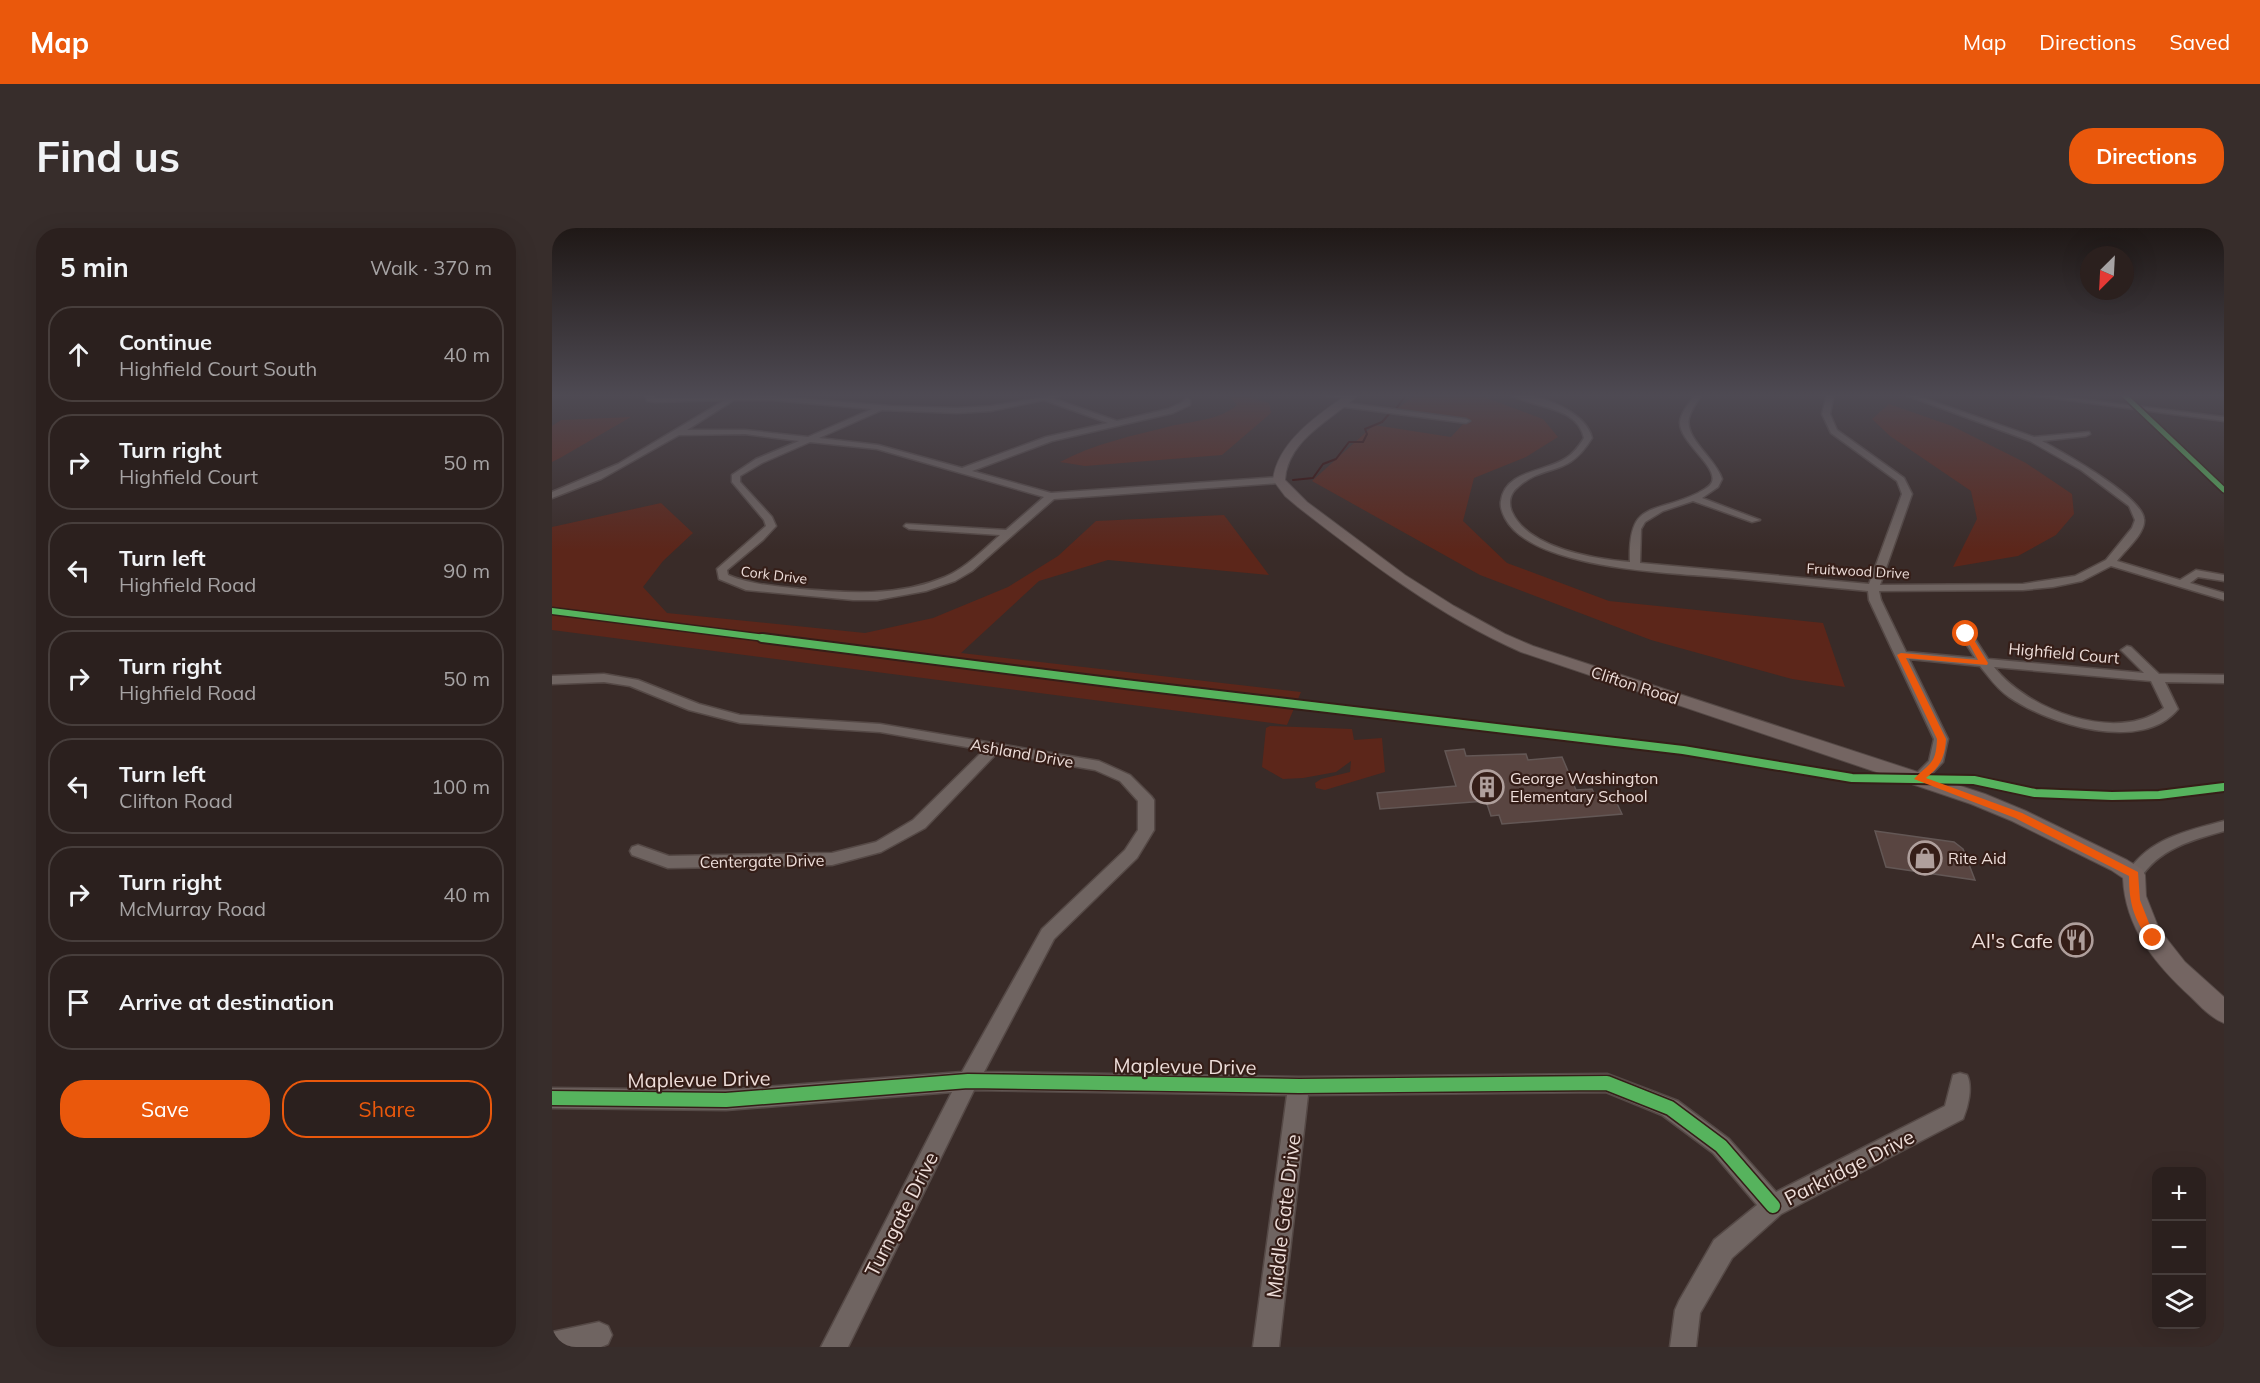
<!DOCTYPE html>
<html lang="en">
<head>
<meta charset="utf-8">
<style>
	:root { --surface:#2b201e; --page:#372d2b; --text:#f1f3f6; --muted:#a6a3a4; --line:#473e3c; --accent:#ea580c }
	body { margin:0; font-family:Mulish,sans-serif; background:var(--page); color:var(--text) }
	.controls { position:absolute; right:18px; bottom:18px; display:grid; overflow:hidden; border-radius:12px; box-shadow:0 6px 24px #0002 }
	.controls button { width:54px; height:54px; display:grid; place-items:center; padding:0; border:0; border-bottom:2px solid var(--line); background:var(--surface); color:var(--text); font:30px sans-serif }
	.compass { position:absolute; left:1528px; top:18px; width:54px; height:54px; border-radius:50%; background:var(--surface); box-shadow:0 6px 24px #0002; rotate:204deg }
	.stop { position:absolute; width:18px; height:18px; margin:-14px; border:4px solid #ea580c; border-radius:50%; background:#fff }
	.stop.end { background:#ea580c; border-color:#fff; box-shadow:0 2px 6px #0008 }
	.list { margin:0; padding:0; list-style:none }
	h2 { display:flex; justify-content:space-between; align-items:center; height:78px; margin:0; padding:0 24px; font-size:26px }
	h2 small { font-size:20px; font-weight:400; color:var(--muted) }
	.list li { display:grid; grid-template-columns:39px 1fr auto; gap:18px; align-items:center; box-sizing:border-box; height:96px; margin:0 12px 12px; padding:0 12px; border:2px solid var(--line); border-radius:24px }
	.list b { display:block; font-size:22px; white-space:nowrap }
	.list p { margin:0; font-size:20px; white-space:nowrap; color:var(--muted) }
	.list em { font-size:20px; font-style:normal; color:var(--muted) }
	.actions { display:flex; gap:12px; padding:18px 24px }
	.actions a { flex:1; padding:14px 0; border:2px solid var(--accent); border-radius:24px; text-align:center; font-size:21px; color:var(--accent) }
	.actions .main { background:var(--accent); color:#fff }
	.icon { flex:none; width:33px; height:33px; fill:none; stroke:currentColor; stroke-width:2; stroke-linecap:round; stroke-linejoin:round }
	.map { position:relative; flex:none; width:1672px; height:1119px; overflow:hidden; border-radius:24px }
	header { display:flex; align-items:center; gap:36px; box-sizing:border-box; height:84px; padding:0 30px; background:var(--accent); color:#fff }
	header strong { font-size:28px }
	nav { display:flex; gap:33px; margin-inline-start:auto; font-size:21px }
	.intro { display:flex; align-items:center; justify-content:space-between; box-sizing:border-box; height:144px; padding:0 36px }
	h1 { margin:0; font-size:42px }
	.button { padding:15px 27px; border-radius:24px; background:var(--accent); color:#fff; font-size:21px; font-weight:700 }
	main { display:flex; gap:36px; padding:0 36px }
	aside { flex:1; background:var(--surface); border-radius:24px; box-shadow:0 6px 24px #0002 }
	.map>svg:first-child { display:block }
	.green { fill:#5c261a }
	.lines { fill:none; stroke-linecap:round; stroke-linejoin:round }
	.stream { stroke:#340704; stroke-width:2 }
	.building { fill:#594541; stroke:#635755; stroke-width:1.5 }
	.minor-casing { stroke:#554946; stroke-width:3 }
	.major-casing { stroke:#554946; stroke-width:2 }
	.minor { fill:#6f6461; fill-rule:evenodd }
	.major { fill:#746562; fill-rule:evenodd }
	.cycleway-far3-casing { stroke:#351e18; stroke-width:8 }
	.cycleway-far2-casing { stroke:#351e18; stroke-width:9 }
	.cycleway-far1-casing { stroke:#351e18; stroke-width:12 }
	.cycleway-casing { stroke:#351e18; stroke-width:17 }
	.cycleway-far3 { stroke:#56b35d; stroke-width:5 }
	.cycleway-far2 { stroke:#56b35d; stroke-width:6 }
	.cycleway-far1 { stroke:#56b35d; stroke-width:8 }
	.cycleway { stroke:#56b35d; stroke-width:14 }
	.route { fill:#ea580c }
	.labels { text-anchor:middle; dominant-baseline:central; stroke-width:4.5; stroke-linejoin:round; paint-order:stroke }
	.far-street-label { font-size:14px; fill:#eededa; stroke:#351e18 }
	.street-label { font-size:16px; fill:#eededa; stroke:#351e18 }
	.poi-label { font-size:16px; fill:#eededa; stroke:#351e18; text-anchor:start }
	.near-poi-label { font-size:20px; fill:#eededa; stroke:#351e18; text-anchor:end }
	.near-street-label { font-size:20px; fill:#eededa; stroke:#351e18 }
</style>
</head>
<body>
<header>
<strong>Map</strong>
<nav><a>Map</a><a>Directions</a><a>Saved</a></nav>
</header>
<div class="intro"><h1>Find us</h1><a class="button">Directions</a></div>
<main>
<aside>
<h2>5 min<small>Walk · 370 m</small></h2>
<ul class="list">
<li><svg class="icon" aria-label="ahead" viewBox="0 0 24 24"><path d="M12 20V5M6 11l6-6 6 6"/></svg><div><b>Continue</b><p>Highfield Court South</p></div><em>40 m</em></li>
<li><svg class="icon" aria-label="right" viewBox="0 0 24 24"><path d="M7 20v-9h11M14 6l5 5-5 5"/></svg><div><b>Turn right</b><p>Highfield Court</p></div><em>50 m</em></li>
<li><svg class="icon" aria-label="left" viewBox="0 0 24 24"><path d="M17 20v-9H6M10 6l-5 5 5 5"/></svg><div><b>Turn left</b><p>Highfield Road</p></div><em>90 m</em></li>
<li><svg class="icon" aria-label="right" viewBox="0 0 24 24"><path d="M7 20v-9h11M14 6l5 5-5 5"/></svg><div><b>Turn right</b><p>Highfield Road</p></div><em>50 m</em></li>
<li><svg class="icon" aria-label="left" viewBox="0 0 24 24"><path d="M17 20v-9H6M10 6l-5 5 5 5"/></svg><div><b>Turn left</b><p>Clifton Road</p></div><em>100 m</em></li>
<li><svg class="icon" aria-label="right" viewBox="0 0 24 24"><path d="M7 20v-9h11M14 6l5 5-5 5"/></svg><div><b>Turn right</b><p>McMurray Road</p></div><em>40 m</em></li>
<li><svg class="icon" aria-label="arrive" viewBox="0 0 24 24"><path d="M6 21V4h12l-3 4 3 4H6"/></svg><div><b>Arrive at destination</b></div></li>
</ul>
<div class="actions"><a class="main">Save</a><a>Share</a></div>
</aside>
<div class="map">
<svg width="1672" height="1119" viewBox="0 0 1672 1119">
	<rect width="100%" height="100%" fill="#392b28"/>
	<path class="green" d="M685 166 717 175 719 185 670 227 533 238 508 234C541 216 583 207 619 198 641 193 668 192 685 177L676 167Z
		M865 166H924L991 191 1006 209 974 229 922 250 911 293 955 335 1057 373 1271 395 1293 459 1240 451 1099 412 928 347 760 253 822 197 899 209 913 194 843 182Z
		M1337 176 1400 198 1474 235 1520 266 1522 286 1504 307 1466 328 1401 339 1425 291 1419 263 1338 208 1320 191Z
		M79 189 8 230 0 234V198L9 192Z
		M109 275 141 305 111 333 91 359 115 385 313 405 381 390 456 359 506 328 544 293 672 287 717 347 556 332 487 353 409 425 749 464 735 497 0 402V299Z
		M718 498 800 501 802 512 830 510 833 544 773 562 764 560 763 555 769 551 798 544 799 533 784 544 751 550 731 551 710 539 714 500Z"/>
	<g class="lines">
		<path class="stream" d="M843 182 855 166
			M741 252 761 250 771 236 784 231 797 214H811L815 206 813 201 830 194 838 185"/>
	</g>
	<path class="building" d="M912 521 914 528 974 526 976 532 1010 529 1024 562 1040 561 1043 567 1055 566 1057 570 1062 569 1070 586 950 596 947 587 939 588 934 573 828 581 825 565 904 558 893 523Z
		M1323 603 1402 614 1411 621 1423 652 1334 639Z"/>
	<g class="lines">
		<defs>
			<path id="minor" d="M93 166H100L104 170 220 168 339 178 405 180 439 178 511 166 500 170 565 193 616 181 631 174 634 170 638 172V177L621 185 500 213 420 243 499 265 727 249 731 252 727 255 502 271 420 343 403 353 374 363 325 372H301L194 362 167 351 165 341 214 298 212 292 180 254V247L204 231 247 213 193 206 127 207 49 251 0 270V264L66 236 173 172 104 174 95 173ZM182 172H220L320 181 256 209 193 202H135ZM492 172 556 195 494 209 410 240 326 217 267 210 330 182 405 185 439 183ZM258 214 325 221 492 269 454 302 354 296 352 298 357 301 448 307C431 322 414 340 393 349 346 369 298 365 248 361 223 358 200 357 176 347L175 342 211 312 224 298 220 289 188 254V248L210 235Z
				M766 166H786L801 169 797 171Z
				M958 166C984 164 1034 183 1040 210 1015 251 994 234 966 259 958 265 956 275 960 284 976 320 1042 331 1078 334 1076 271 1101 287 1146 265 1151 262 1158 259 1160 254 1166 238 1127 214 1128 194 1129 184 1138 174 1144 166H1150C1146 173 1139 181 1137 190 1132 210 1164 231 1170 251L1166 259 1150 270 1208 292 1200 294 1141 273 1111 283 1093 294 1089 301 1088 335 1317 356 1350 266 1345 253 1279 205 1270 186 1275 166H1282L1278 186 1285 202 1352 250 1360 266 1328 357 1471 356 1523 348 1554 332 1580 300 1583 292 1577 278 1529 242 1478 213 1351 166H1360L1482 209 1537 204 1538 206 1534 208 1490 213C1510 224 1590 268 1592 291 1594 305 1573 322 1565 333L1628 352 1644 342 1672 347V353L1646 349 1638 355 1672 365V372L1559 338 1530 353 1501 359 1471 362 1327 363 1329 372 1354 424 1423 430 1408 406 1414 402 1418 403 1436 431 1592 445 1569 422 1575 418 1579 419 1607 446 1672 447V455L1613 454 1626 481C1590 526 1496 496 1457 469 1445 461 1437 449 1428 438L1357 431 1396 511 1391 534 1372 554H1362L1360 551 1362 548 1377 533 1382 511 1317 372 1316 363C1271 359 1225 354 1180 350 1126 345 981 343 953 290 950 284 948 279 949 273 953 242 994 244 1014 230 1022 225 1027 218 1032 210 1025 177 981 181 958 166ZM1442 439 1599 453 1612 480C1565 516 1475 482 1442 439Z
				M1470 166H1488L1672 189V193Z
				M788 174 914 191 918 193 914 195 785 178Z
				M52 446 86 452 147 476 188 487 328 496 547 533 578 547 599 568 602 572V602L585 630 502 711 432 844 747 849 1055 846 1126 873 1177 911 1224 964 1393 878 1401 847 1408 845 1415 847C1421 859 1416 879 1411 891L1229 986 1180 1030 1148 1085 1144 1119H1118L1123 1082 1127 1073 1162 1012 1205 977 1161 925 1110 887 1054 864 756 867 727 1119H701L735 867 422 862 296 1119H269L400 864 174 882 0 880V860L174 862 410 844 490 701 573 622 586 602V573L568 553 543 542 445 525 373 600 329 624 280 637 116 640 80 627 78 623 80 619 86 617 117 628 280 625 324 614 361 592 432 522 328 504 188 495 137 482 78 458 52 454 0 456V448Z
				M1672 593V603C1640 612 1606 621 1588 651H1576L1574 647C1595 611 1634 603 1672 593Z
				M47 1094 56 1098 60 1107 56 1116 49 1119H0V1104Z"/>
			<path id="major" d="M796 166H807C781 192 736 210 733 252L755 274 853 347 902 378 953 406 981 418 1433 566 1474 583 1575 632 1590 641 1593 647 1594 668 1607 701 1633 734 1672 769V795C1659 790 1649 779 1639 769 1604 737 1573 700 1571 650L1559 642 1460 593 1419 576 969 424C887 388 817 334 746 279L733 268 721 252C725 214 767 186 796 166Z"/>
		</defs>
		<use href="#minor" class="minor-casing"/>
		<use href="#major" class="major-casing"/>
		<use href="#minor" class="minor"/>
		<use href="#major" class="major"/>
		<defs>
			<path id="cycleway-far3" d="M1571 166 1672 262"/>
			<path id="cycleway-far2" d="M0 383 221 411"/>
			<path id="cycleway-far1" d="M210 410 573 456 1131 522 1300 550 1422 552 1483 565 1560 568 1607 567 1672 559"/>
			<path id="cycleway" d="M0 870 174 872 416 853 747 858 1055 855 1118 880 1169 918 1221 978"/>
		</defs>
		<use href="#cycleway-far3" class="cycleway-far3-casing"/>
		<use href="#cycleway-far2" class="cycleway-far2-casing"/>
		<use href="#cycleway-far1" class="cycleway-far1-casing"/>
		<use href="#cycleway" class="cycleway-casing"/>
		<use href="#cycleway-far3" class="cycleway-far3"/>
		<use href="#cycleway-far2" class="cycleway-far2"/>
		<use href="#cycleway-far1" class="cycleway-far1"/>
		<use href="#cycleway" class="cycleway"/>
	</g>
	<linearGradient id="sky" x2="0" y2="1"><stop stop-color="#1f1816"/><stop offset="0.52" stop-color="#4e4a53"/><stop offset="1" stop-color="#4e4a53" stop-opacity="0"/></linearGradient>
	<rect width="1672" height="322" fill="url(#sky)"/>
	<path class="route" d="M1411 404H1417L1436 435 1435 437 1354 430 1394 511C1393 529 1388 539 1374 550L1470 585 1586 644 1588 672 1597 695 1607 710 1605 713H1597C1582 690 1577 676 1577 648L1463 590 1362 551C1378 534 1384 537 1385 511L1345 427 1349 425 1426 432Z"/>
	<defs>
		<symbol id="building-ring" viewBox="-11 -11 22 22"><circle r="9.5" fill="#351e18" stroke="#af9f9c" stroke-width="1.5"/><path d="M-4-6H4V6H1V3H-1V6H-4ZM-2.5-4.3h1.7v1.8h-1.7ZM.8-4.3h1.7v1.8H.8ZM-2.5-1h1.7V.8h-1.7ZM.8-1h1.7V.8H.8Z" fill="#af9f9c"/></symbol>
		<symbol id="shop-ring" viewBox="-11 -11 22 22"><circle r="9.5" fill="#351e18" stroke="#af9f9c" stroke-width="1.5"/><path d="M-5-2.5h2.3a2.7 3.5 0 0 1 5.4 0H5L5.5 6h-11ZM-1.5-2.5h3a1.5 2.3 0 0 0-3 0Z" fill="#af9f9c"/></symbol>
		<symbol id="restaurant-ring" viewBox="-11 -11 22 22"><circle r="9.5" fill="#351e18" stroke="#af9f9c" stroke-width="1.5"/><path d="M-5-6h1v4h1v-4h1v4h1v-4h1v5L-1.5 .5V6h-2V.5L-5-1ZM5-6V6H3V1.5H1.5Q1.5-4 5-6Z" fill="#af9f9c"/></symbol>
	</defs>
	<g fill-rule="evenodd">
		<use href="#building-ring" x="916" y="540" width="38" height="38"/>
		<use href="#shop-ring" x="1354" y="611" width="38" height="38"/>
		<use href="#restaurant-ring" x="1505" y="693" width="38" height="38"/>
	</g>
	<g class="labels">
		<g class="far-street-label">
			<text transform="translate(1306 343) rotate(3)">Fruitwood Drive</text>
			<text transform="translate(222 347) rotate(7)">Cork Drive</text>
		</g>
		<g class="street-label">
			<text transform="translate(1512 425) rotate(5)">Highfield Court</text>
			<text transform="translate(1083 457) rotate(18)">Clifton Road</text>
			<text transform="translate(470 525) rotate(10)">Ashland Drive</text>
			<text transform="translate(210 633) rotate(-1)">Centergate Drive</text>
		</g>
		<g class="poi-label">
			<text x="958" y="550">George Washington<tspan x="958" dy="18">Elementary School</tspan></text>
			<text x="1396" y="630">Rite Aid</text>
		</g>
		<g class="near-poi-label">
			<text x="1501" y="712">Al's Cafe</text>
		</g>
		<g class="near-street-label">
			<text transform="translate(633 838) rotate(1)">Maplevue Drive</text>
			<text transform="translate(147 851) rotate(-1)">Maplevue Drive</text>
			<text transform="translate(1297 939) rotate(-27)">Parkridge Drive</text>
			<text transform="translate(349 986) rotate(-63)">Turngate Drive</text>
			<text transform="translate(731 988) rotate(-83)">Middle Gate Drive</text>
		</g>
	</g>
</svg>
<div class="controls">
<button>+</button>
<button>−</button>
<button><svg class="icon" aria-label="layers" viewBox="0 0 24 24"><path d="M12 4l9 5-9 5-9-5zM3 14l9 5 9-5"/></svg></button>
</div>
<svg class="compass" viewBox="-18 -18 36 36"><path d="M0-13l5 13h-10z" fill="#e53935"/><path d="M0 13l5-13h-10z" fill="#a6a3a4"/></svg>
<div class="stop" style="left:1414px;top:406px"></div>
<div class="stop end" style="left:1601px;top:710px"></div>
</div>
</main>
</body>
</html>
